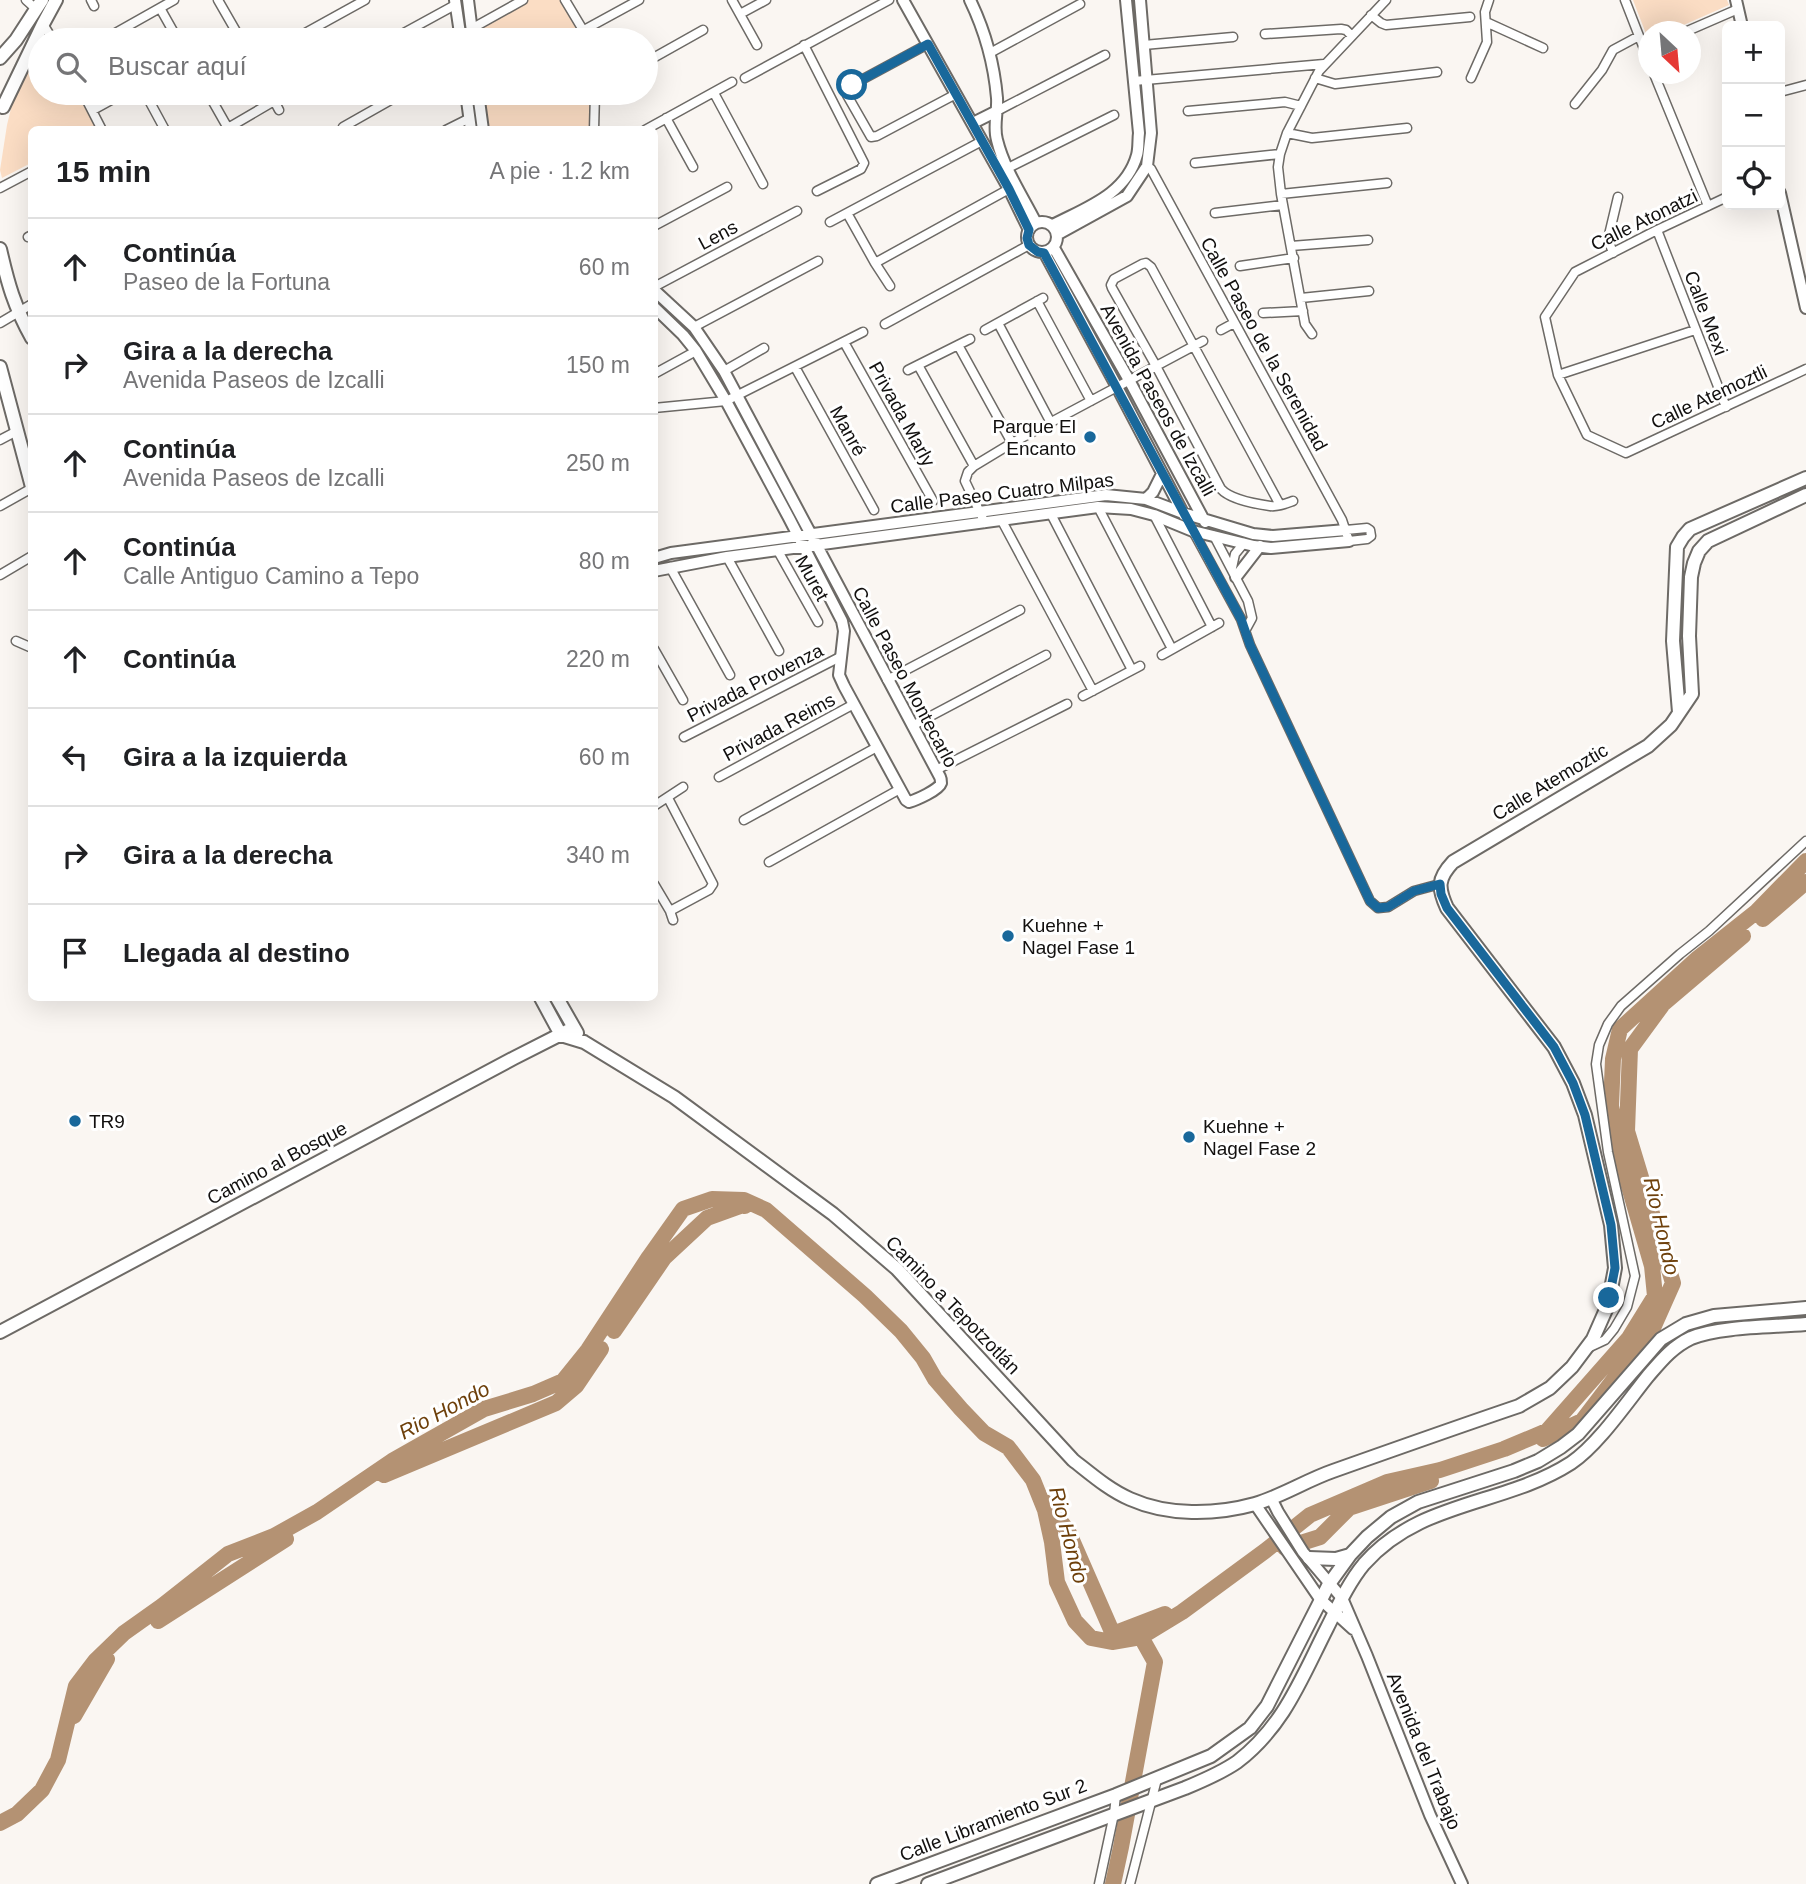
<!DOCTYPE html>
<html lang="es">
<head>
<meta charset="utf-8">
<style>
	:root { --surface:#fff; --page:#f2f2f2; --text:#202124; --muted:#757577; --line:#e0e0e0 }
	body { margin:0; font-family:Arial,sans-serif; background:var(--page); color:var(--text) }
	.controls { position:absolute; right:21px; top:21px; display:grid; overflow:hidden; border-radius:10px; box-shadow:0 7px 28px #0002 }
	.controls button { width:63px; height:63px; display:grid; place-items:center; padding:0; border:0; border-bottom:2px solid var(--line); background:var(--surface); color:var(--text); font:35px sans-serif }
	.compass { position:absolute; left:1638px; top:21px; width:63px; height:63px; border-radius:50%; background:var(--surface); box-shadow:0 7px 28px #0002; rotate:154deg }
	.stop { position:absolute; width:21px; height:21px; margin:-16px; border:5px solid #19689b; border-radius:50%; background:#fff }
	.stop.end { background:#19689b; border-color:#fff; box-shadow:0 2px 7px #0008 }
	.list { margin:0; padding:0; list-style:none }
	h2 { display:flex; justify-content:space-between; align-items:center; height:91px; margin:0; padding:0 28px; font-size:30px }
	h2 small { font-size:23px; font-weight:400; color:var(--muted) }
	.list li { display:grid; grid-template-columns:46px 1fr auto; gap:21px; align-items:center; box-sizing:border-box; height:98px; padding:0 28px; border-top:2px solid var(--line) }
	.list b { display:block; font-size:26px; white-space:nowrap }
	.list p { margin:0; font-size:23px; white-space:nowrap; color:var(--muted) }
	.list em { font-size:23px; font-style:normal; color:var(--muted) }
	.icon { flex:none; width:38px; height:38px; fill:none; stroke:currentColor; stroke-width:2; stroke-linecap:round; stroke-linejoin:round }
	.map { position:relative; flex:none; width:1806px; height:1884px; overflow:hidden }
	.search { position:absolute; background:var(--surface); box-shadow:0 7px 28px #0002; left:28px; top:28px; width:630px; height:77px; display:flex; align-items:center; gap:18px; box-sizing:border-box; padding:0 24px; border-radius:38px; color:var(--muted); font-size:26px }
	.panel { position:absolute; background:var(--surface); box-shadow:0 7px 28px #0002; left:28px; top:126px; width:630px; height:875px; border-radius:10px }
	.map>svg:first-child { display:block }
	.green { fill:#fbddc4 }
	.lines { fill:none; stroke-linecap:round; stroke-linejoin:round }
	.river { stroke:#b49273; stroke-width:16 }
	.minor-casing { stroke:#6d6a66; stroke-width:11 }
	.tertiary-casing { stroke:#6d6a66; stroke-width:14 }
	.secondary-casing { stroke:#6d6a66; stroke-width:16 }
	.minor { stroke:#fff; stroke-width:8 }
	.tertiary { stroke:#fff; stroke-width:10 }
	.secondary { stroke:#fff; stroke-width:12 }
	.route { stroke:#19689b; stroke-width:9 }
	.poi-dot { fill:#19689b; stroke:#fff; stroke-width:2.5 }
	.labels { text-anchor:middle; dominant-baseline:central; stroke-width:6; stroke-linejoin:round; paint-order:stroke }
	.street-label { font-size:19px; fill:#12100f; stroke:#fff }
	.poi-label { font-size:19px; fill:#12100f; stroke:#fff; text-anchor:start }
	.water-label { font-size:21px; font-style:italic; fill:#6e400b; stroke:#fff }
</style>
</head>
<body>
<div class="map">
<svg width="1806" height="1884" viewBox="0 0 1806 1884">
	<rect width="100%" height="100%" fill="#faf6f2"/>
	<path class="green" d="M523 0H567L590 40H471L470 29Z
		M1633 0H1727L1729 5 1670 31 1648 32V39Z
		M42 34 46 40H40V93H76L96 127 92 130H32L31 163 2 178 0 170 7 125 15 92Z
		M479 93H597V129H484Z"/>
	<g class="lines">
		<path class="river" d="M1763 919 1806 882
			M614 1331 664 1258 707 1218 743 1205 745 1206
			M1543 1439 1582 1421 1653 1328 1673 1283 1627 1131 1630 1049 1663 1004 1743 936
			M384 1475 556 1403 576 1386 601 1349
			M1045 1502 1068 1531 1113 1634 1165 1614
			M1285 1548 1320 1537 1349 1508 1431 1481
			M158 1621 286 1539
			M74 1716 107 1659
			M0 1823 17 1814 42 1790 58 1760 76 1686 95 1661 124 1633 162 1606 228 1554 274 1536 317 1512 392 1461 484 1409 533 1394 563 1381 588 1350 649 1257 683 1209 712 1199 744 1200 766 1210 865 1296 901 1331 923 1358 935 1379 961 1409 984 1433 1008 1447 1033 1480 1045 1510 1052 1542 1057 1582 1075 1621 1091 1638 1112 1642 1141 1637 1182 1612 1265 1551 1310 1515 1387 1482 1440 1470 1504 1449 1547 1431 1629 1338 1655 1296 1652 1266 1621 1159 1611 1106 1613 1059 1620 1029 1698 958 1756 912 1806 861
			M1113 1884 1121 1847 1155 1662 1141 1637"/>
		<defs>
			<path id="minor" d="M26 0 36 9
				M91 0 94 6
				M218 0 241 40
				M565 0 589 40
				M732 0 757 45
				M1625 0 1648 59
				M160 8 178 40
				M740 14 766 0
				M1371 15 1381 23 1386 25 1470 17
				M1486 22 1543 48
				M43 24 53 40
				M471 29 523 0
				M584 30 639 0
				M1685 32 1738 9
				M1265 34 1341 29 1346 30 1352 36
				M298 37 365 0
				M103 40 174 0
				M391 40 455 5
				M928 44 852 85 847 90V95L871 137 877 136 956 94
				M804 45 864 163 861 169 817 191
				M1144 45 1233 37
				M990 53 1080 4
				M646 62 703 30
				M1654 74 1708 206
				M745 78 889 0
				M1315 78 1335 84 1437 72
				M1471 78 1487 42 1485 12 1489 0
				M1134 81 1324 64
				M1780 92 1806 85
				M83 93 102 130
				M145 93 165 130
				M208 93 229 130
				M270 93 279 110
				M714 93 763 184
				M1575 104 1602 70 1613 50 1639 36
				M93 110 124 93
				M997 111 1105 55
				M1188 111 1285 102 1301 106
				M666 118 693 167
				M343 127 403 93
				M228 128 274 101
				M446 130 468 119
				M594 130 595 93
				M645 130 732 82
				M1287 133 1312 138 1407 128
				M1195 163 1280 154
				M1147 166 1151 169 1342 520 1349 541 1367 539 1371 536 1370 530 1367 528 1346 530
				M1008 168 1114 115
				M0 188 32 171
				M1281 194 1387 183
				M1727 197 1657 230 1575 272 1545 317 1558 375 1587 435 1626 453 1806 369
				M847 213 875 263 890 286
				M1215 213 1283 205
				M830 222 982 141
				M654 226 727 187
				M1657 230 1726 407
				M28 237 32 235
				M1291 246 1368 240
				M1613 253 1608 239 1618 197
				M875 263 1009 189
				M1240 266 1294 258
				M654 287 797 211
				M1301 298 1369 291
				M1037 301 1091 401
				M1263 313 1303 311
				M0 323 32 304
				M998 323 1051 423
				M885 324 1029 245
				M694 327 818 261
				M985 330 1043 298
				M1221 330 1234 323
				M1312 334 1305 324 1281 194 1278 167 1280 154 1287 133 1319 71 1386 0
				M844 342 933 501
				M958 345 1012 443
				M918 365 974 466
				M795 367 874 510
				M908 370 970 339
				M724 371 764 348
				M654 374 696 351
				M1558 375 1695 330
				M654 408 726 401 863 332
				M0 440 17 431
				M1280 505 1151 267 1146 263 1142 264 1114 279 1111 285 1112 288 1156 366 1221 489C1230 499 1256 504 1270 506 1278 507 1285 504 1293 501
				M0 506 32 488
				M1098 507 1172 649
				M1051 514 1132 670
				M1154 515 1212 627
				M1002 521 1093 691
				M985 523 965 481 968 472 974 466 1012 443 1203 341
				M1193 531 1241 619 1250 645 1370 901 1378 908 1388 907 1414 891 1440 884
				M1214 536 1248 601 1252 618 1246 629
				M778 551 818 622
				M727 557 779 651
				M670 567 730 675
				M1232 568 1235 554 1244 543
				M0 575 32 556
				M16 641 32 648
				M654 649 683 700
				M1162 655 1219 623
				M887 680 1020 610
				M1083 696 1140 666
				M912 726 1046 655
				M684 737 840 657
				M936 770 1067 704
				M719 777 854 704
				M668 798 713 884 709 890 670 911
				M654 806 683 787
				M744 820 877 747
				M769 862 900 789
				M654 884 670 911 673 920
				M1590 1347 1605 1340 1614 1329 1627 1307 1635 1276 1608 1152 1596 1064 1599 1045 1608 1024 1621 1006 1680 954 1709 931 1806 841
				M1099 1884 1114 1814 1116 1795
				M1130 1884 1157 1779"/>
			<path id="tertiary" d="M455 0 461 40
				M468 0 473 40
				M903 0 1009 189 1029 230
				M970 0C985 31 994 63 997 98 998 111 993 127 997 140 1004 169 1023 197 1036 223
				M1736 0 1742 26
				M466 93 471 130
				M478 93 483 130
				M973 123 997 111
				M1780 193 1806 308
				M1027 237a15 15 0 1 1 30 0a15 15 0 1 1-30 0Z
				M1053 225C1085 208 1126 195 1137 155 1139 148 1138 140 1139 133L1126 0
				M1058 234 1127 196 1147 166 1151 133 1140 0
				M1054 248 1129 380 1205 522
				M1044 252 1117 387 1184 515
				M654 290 694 327 724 371 940 777C941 779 941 781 941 783 939 790 916 800 909 802L906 800 900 789 844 686 839 675 844 631 842 621 789 518 726 401 696 351 683 335 654 307
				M1146 499 1153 492 1162 474
				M654 558 671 553 1106 495 1146 499 1183 513 1253 534 1273 536 1346 530
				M654 571 727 557 1098 507 1131 509 1154 515 1193 531 1254 546 1271 548 1349 541
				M1236 577 1260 546
				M1271 1498 1278 1512 1303 1552 1342 1598 1367 1656 1430 1815 1462 1884
				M1255 1504 1320 1599 1353 1629"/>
			<path id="secondary" d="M0 58 16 40 42 0
				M3 107 43 24 56 0
				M0 249C8 284 14 306 32 338
				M0 367 32 487
				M1679 712 1673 641 1677 547 1683 537 1690 529 1806 478
				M541 998 561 1035 584 1042 674 1097 833 1214 897 1269 1073 1460C1091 1474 1109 1490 1130 1499 1168 1516 1215 1515 1255 1504 1282 1496 1307 1480 1333 1471 1395 1449 1457 1427 1519 1406L1550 1388 1572 1367 1593 1339 1608 1305 1615 1268 1611 1225 1585 1115 1573 1083 1554 1047 1447 908C1438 888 1437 879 1453 862L1648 746 1671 725 1692 694 1689 636 1691 577 1694 563 1699 551 1708 541 1806 495
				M557 998 577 1033
				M0 1332 514 1058 573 1028
				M1309 1558 1336 1559 1350 1555
				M877 1884 1116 1795 1211 1756 1250 1728 1267 1706 1329 1584 1350 1555 1367 1537 1391 1517 1418 1502 1514 1471 1538 1461 1561 1447 1578 1434 1661 1339 1686 1324 1714 1316 1806 1308
				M928 1884 1185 1788C1202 1781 1221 1773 1237 1762 1284 1726 1301 1679 1327 1628 1338 1606 1349 1582 1364 1564 1420 1500 1504 1506 1571 1463 1598 1445 1627 1402 1648 1376 1661 1361 1672 1347 1691 1338 1720 1326 1774 1327 1806 1324"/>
		</defs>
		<use href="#minor" class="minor-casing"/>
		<use href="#tertiary" class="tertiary-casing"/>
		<use href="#secondary" class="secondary-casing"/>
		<use href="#minor" class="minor"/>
		<use href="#tertiary" class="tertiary"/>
		<use href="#secondary" class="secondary"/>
	</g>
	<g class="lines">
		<path class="route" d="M852 85 928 44 1009 189 1029 230 1027 238 1029 245 1038 252 1044 253 1241 619 1250 645 1370 901 1378 908 1388 907 1414 891 1440 884 1441 894 1447 908 1554 1047 1573 1083 1585 1115 1611 1225 1615 1268 1609 1298"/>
	</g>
	<g class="poi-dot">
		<circle cx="1090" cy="437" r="7"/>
		<circle cx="1008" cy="936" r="7"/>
		<circle cx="75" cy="1121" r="7"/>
		<circle cx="1189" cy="1137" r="7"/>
	</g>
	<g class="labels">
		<g class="street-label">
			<text transform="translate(1644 220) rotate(-26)">Calle Atonatzi</text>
			<text transform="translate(718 235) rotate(-28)">Lens</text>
			<text transform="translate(1706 313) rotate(69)">Calle Mexi</text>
			<text transform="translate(1264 344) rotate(61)">Calle Paseo de la Serenidad</text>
			<text transform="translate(1709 397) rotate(-25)">Calle Atemoztli</text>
			<text transform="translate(1158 400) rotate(61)">Avenida Paseos de Izcalli</text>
			<text transform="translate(902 414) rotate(61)">Privada Marly</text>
			<text transform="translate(848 431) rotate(61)">Manré</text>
			<text transform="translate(1002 493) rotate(-7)">Calle Paseo Cuatro Milpas</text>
			<text transform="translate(812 578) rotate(61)">Muret</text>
			<text transform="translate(905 677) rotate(62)">Calle Paseo Montecarlo</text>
			<text transform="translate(755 683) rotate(-27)">Privada Provenza</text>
			<text transform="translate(779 727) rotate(-28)">Privada Reims</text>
			<text transform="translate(1550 782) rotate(-31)">Calle Atemoztic</text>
			<text transform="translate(277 1163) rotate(-28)">Camino al Bosque</text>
			<text transform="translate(953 1305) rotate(46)">Camino a Tepotzotlán</text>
			<text transform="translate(1424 1751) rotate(68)">Avenida del Trabajo</text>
			<text transform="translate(993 1820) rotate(-21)">Calle Libramiento Sur 2</text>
		</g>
		<g class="poi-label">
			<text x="1076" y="426" text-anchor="end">Parque El<tspan x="1076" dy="22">Encanto</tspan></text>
			<text x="1022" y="925">Kuehne +<tspan x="1022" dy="22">Nagel Fase 1</tspan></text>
			<text x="89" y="1121">TR9</text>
			<text x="1203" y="1126">Kuehne +<tspan x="1203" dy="22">Nagel Fase 2</tspan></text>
		</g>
		<g class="water-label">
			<text transform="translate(1662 1226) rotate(77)">Rio Hondo</text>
			<text transform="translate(444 1410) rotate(-28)">Rio Hondo</text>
			<text transform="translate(1069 1535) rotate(75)">Rio Hondo</text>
		</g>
	</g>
</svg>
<div class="controls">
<button>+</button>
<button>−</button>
<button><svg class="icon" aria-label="locate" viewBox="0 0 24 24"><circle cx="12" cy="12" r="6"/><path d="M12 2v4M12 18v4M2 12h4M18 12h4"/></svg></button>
</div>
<svg class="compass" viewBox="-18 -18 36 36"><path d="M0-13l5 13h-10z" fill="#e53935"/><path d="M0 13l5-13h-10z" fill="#757577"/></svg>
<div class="stop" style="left:852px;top:85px"></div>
<div class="stop end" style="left:1609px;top:1298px"></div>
<div class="search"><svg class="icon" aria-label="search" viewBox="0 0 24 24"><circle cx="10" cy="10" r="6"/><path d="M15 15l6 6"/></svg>Buscar aquí</div>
<section class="panel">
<h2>15 min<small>A pie · 1.2 km</small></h2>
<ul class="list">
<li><svg class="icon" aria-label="ahead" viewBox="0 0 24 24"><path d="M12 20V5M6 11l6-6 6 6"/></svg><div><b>Continúa</b><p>Paseo de la Fortuna</p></div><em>60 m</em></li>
<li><svg class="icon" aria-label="right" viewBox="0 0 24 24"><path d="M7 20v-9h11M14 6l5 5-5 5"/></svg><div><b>Gira a la derecha</b><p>Avenida Paseos de Izcalli</p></div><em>150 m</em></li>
<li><svg class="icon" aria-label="ahead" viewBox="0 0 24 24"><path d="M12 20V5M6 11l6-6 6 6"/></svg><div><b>Continúa</b><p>Avenida Paseos de Izcalli</p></div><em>250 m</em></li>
<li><svg class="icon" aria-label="ahead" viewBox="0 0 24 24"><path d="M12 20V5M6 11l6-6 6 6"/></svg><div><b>Continúa</b><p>Calle Antiguo Camino a Tepo</p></div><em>80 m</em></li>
<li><svg class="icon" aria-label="ahead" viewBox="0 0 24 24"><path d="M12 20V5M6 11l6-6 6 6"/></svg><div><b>Continúa</b></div><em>220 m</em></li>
<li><svg class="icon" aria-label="left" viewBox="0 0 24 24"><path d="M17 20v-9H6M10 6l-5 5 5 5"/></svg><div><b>Gira a la izquierda</b></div><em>60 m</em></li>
<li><svg class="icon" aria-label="right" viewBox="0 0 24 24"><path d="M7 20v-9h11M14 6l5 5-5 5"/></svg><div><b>Gira a la derecha</b></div><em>340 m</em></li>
<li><svg class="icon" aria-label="arrive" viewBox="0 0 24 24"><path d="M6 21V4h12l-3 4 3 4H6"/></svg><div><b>Llegada al destino</b></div></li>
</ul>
</section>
</div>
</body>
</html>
